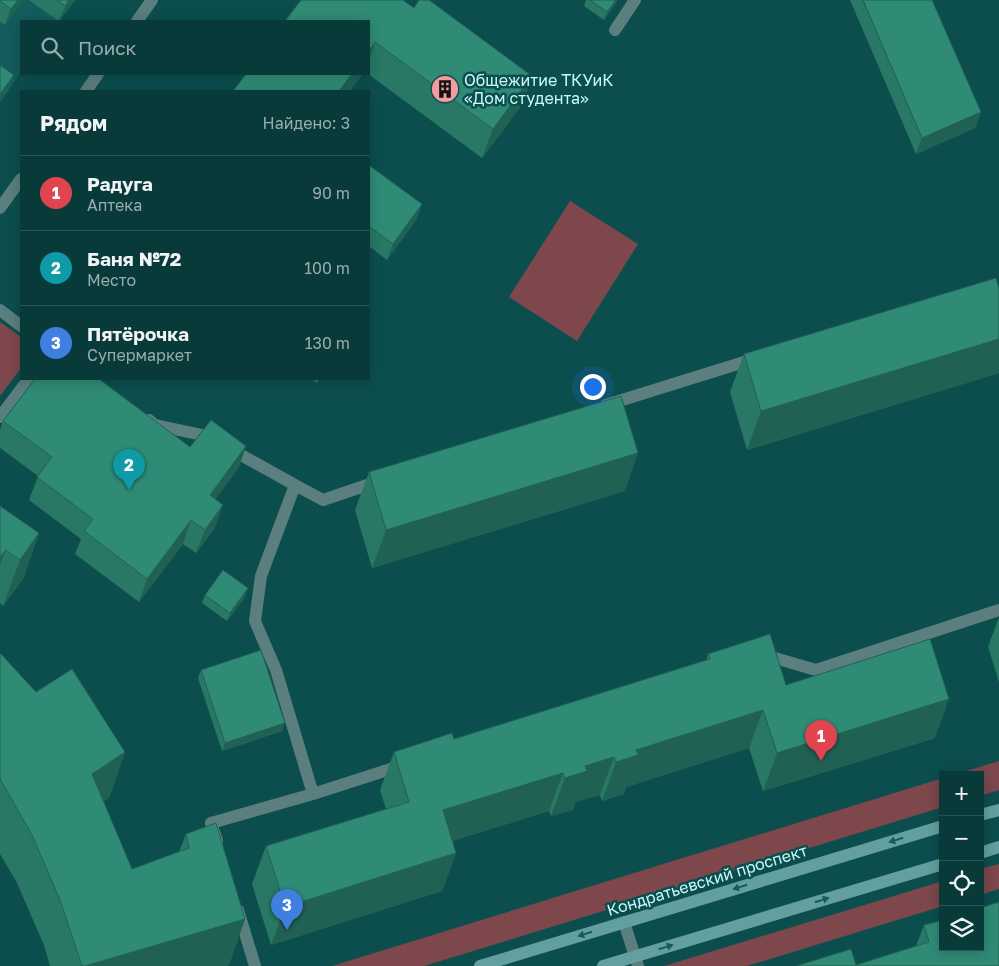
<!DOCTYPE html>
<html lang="ru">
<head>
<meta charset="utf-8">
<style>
	:root { --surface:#093a3a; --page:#124142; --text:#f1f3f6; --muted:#99adaf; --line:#295454; --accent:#f49aa1 }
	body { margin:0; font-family:"Golos Text",sans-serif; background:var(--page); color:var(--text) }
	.controls { position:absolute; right:15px; bottom:15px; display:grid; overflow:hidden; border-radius:0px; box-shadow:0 2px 12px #0003 }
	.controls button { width:45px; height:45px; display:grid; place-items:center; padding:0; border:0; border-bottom:1px solid var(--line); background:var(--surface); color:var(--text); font:25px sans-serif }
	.you { position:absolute; left:592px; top:386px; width:18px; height:18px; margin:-12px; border:4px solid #fff; border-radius:50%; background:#1a73e8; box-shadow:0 0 0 8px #1a73e833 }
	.badge { display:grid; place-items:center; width:32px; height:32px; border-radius:50%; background:var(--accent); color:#fff; font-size:16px; font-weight:700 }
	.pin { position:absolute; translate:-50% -41px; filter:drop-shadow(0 1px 2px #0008) }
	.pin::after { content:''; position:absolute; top:26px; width:18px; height:15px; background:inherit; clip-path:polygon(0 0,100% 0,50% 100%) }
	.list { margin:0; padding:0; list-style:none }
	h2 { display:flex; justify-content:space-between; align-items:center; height:65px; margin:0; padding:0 20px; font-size:21px }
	h2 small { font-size:16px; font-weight:400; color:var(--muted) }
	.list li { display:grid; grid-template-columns:32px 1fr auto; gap:15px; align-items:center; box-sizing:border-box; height:75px; padding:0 20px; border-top:1px solid var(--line) }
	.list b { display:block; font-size:19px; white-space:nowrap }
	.list p { margin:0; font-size:16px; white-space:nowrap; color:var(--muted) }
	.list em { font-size:16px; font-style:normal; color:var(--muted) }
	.icon { flex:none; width:28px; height:28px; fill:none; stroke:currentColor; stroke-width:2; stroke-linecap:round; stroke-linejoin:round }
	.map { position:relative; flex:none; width:999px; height:966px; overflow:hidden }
	.search { position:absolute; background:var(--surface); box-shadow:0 2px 12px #0003; left:20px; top:20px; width:350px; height:55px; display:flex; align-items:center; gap:12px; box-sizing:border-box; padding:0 18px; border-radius:0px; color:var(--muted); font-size:19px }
	.panel { position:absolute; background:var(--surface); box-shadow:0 2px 12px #0003; left:20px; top:90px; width:350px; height:290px; border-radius:0px }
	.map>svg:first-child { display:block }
	.built { fill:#135c5d }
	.green { fill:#7d474c }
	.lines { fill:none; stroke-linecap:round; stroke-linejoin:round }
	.service { stroke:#5a7f7e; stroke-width:12 }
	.tertiary { stroke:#5a7f7e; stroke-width:12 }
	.secondary { stroke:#639f9e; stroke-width:12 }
	.wall { fill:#287865 }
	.shaded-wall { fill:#216153 }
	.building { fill:#2f8b76; stroke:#216153 }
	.oneway { fill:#195a5a }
	.labels { text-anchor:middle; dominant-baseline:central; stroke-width:5; stroke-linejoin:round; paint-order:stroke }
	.poi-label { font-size:16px; fill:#c7faf9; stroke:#0c4e4e; text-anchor:start }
	.street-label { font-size:16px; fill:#c7faf9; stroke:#0c4e4e }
</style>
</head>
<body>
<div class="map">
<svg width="999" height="966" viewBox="0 0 999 966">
	<rect width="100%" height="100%" fill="#0c4e4e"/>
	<path class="built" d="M0 0H75L59 21H21V72L0 102Z"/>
	<path class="green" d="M570 201 638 244 577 341 509 297Z
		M0 322 21 337V368L0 396Z
		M999 761V790L980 796V775H953Z
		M943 778V807L424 966H332Z
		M999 864V889L980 895V869Z
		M943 881V906L747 966H664Z"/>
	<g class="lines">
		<path class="service" d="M615 30 635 0
			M0 310 21 326
			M606 405 757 358
			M0 417 29 379
			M149 420 155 425 207 436 295 485
			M761 654 816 670 999 610
			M313 794 403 765
			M217 841 211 823 313 794 276 670 255 621 261 576 295 485 323 500 379 481
			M238 910 255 966
			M624 922 638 966"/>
		<path class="tertiary" d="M137 21 152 0
			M86 91 98 74
			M0 208 21 179"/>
		<path class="secondary" d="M980 815 999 810
			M980 853 999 847
			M480 966 943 826
			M603 966 943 864"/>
	</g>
	<path class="wall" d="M0 0H23L5 25 0 22Z
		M29 0H75L59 21H58Z
		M586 0H618L604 20 584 6Z
		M850 0H932L981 112 975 128 916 154Z
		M414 8 532 76 522 105 482 158 368 74H369V21Z
		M369 167 422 204 416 220 387 260 369 246Z
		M999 288V373L747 450 730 392 744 354Z
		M311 379H320L317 383Z
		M3 421 190 447 246 446 238 469 215 499V528L196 553 183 544 139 602 75 554 81 539 29 500 38 476 0 448V430Z
		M369 472 625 491 372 568 355 510Z
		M0 506 39 533 23 579 3 606 0 603Z
		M205 595 245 597 227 621 202 603Z
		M999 617V682L988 647Z
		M0 653 36 692 125 752 109 798 103 801 132 869 179 852 186 834 245 919 229 965 225 966H50L44 945 16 881 0 854Z
		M708 654 786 685 935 738 763 791 749 748 626 787 624 794 602 801 600 795 575 802 573 810 551 816 549 811 452 841 456 853 442 891 271 945 252 884 266 846 386 809 380 790 394 752 454 739 706 660Z
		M201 670 282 731 222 751 198 678Z
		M924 925 999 966 856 965 916 946Z"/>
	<path class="shaded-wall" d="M18 0H23L5 25 11 9Z
		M69 0H75L59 21 65 6Z
		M616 0H618L604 20 607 12Z
		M375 42 369 61V51Z
		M352 74H363L350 91H339Z
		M14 75 8 91 0 102V94Z
		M532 76 522 105 482 158 493 129Z
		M981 112 975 128 916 154 922 138Z
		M422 204 416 220 387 260 393 244Z
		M999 339V373L747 450 761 411Z
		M246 446 238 469 201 518 210 495Z
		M638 453 625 491 372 568 386 530Z
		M223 505 215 528 196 553 205 530Z
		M191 520 183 544 139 602 147 579Z
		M39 533 23 579 3 606 20 560Z
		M6 550 0 565V557Z
		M248 588 245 597 227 621 230 613Z
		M949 699 935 738 763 791 777 753Z
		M763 710 749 748 626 787 624 794 602 801 616 762 636 750Z
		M285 723 282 731 222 751 225 743Z
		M125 752 109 798 75 820 92 774Z
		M614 757 600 795 575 802 573 810 551 816 565 778 585 766Z
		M563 773 549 811 429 848 443 810Z
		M456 853 442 891 271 945 285 907Z
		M245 919 229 965 225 966H85Z"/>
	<path class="building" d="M0 0H18L11 9 0 1Z
		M57 0H69L65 6Z
		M301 0H403L414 8 419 0H429L532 76 493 129 375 42 369 51V21H285Z
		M590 0H616L607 12Z
		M863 0H932L981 112 922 138Z
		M0 65 14 75 0 94Z
		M246 74H352L339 91H233Z
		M370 166 422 204 393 244 369 226V167Z
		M996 278 999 288V339L761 411 744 354Z
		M35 379H99L190 447 211 420 246 446 210 495 223 505 205 530 191 520 147 579 84 531 93 519 37 477 52 457 3 421Z
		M621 396 638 453 386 530 369 472Z
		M0 506 39 533 20 560 6 550 0 557Z
		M223 570 248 588 230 613 205 595Z
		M770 634 786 685 930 639 949 699 777 753 763 710 636 750 638 755 616 762 614 757 585 766 587 771 565 778 563 773 443 810 456 853 285 907 266 846 409 802 394 752 452 733 454 739 710 659 708 654Z
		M261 650 285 723 225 743 201 670Z
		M0 653 36 692 72 669 125 752 92 774 132 869 189 848 186 834 216 823 245 919 85 966H82L60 900 32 835 0 779Z
		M999 902V966H796L851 949 856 965 929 942 924 925 943 920V947H980V908Z"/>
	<defs><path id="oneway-solid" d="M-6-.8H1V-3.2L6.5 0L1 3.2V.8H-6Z" transform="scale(1.25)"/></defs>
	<g class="oneway">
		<use href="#oneway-solid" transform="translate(896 840) rotate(163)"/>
		<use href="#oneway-solid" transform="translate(740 887) rotate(163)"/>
		<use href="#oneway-solid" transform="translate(822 900) rotate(-17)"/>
		<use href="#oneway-solid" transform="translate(585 934) rotate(163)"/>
		<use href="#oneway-solid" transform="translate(666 947) rotate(-17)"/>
	</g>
	<defs>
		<symbol id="building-disc" viewBox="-11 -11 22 22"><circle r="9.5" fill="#f49aa1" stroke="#0c4e4e"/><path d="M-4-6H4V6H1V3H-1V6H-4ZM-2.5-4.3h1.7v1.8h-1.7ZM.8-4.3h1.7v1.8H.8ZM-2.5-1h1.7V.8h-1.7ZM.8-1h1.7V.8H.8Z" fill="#111"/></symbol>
	</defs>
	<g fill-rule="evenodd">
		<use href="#building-disc" x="429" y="73" width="32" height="32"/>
	</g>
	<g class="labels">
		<g class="poi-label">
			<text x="464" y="80">Общежитие ТКУиК<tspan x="464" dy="18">«Дом студента»</tspan></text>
		</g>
		<g class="street-label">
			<text transform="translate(707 880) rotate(-17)">Кондратьевский проспект</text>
		</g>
	</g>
</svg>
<div class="controls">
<button>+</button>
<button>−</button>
<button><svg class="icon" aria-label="locate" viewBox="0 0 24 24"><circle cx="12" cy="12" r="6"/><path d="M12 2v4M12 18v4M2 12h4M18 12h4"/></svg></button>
<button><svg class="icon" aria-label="layers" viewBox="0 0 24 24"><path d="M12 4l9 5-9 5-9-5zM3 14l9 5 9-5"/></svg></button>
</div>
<div class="you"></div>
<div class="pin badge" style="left:821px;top:761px;background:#e0444e">1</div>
<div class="pin badge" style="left:129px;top:490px;background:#0f9aa8">2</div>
<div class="pin badge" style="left:287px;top:930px;background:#3f7fe0">3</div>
<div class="search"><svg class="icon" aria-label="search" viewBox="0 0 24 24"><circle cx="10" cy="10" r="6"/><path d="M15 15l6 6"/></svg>Поиск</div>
<section class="panel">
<h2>Рядом<small>Найдено: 3</small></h2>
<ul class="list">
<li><span class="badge" style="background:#e0444e">1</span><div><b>Радуга</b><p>Аптека</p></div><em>90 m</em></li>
<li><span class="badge" style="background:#0f9aa8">2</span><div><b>Баня №72</b><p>Место</p></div><em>100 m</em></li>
<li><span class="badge" style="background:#3f7fe0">3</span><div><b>Пятёрочка</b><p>Супермаркет</p></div><em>130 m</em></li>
</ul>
</section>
</div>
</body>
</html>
